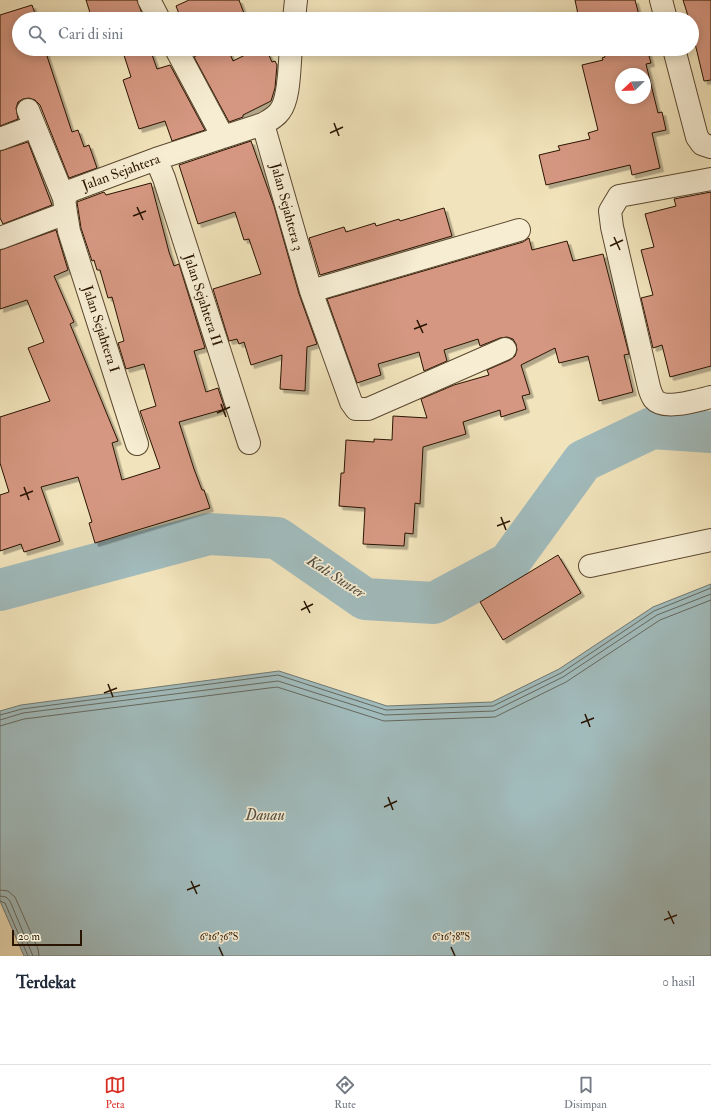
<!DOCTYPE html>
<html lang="id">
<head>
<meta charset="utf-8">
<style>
	:root { --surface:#fff; --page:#f2f2f3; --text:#1f2937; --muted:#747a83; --line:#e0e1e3; --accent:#d93025 }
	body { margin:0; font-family:"IM FELL Double Pica",serif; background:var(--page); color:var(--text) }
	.compass { position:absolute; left:615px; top:68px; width:36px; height:36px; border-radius:50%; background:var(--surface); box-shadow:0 2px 10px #0003; rotate:247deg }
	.scale { position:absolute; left:12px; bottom:10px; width:70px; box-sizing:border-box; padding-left:4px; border:2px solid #291401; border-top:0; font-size:11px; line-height:14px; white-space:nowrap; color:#291401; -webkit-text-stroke:3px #f6edd3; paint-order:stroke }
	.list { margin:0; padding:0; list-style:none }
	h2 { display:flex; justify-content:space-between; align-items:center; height:52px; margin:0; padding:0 16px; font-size:17px }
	h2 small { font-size:13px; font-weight:400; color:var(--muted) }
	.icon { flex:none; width:22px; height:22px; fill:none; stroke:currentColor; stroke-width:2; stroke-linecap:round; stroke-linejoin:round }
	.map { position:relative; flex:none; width:711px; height:956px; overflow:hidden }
	.search { position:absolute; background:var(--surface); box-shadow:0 2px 10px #0003; left:12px; right:12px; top:12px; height:44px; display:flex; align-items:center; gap:10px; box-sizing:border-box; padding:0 14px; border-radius:22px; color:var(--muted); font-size:15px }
	.sheet { height:108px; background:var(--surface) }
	nav { display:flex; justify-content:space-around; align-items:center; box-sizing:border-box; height:56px; border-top:1px solid var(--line); background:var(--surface); font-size:11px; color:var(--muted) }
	nav a { display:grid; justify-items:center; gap:2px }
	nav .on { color:var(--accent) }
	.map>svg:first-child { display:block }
	.water { fill:#a1bbbc; stroke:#717871 }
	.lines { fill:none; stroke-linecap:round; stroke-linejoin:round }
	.shore { stroke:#65685e; stroke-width:1 }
	.river { stroke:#a1bbbc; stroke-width:42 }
	.building { fill:#d59781; stroke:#291401; fill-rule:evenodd; filter:url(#shadow) }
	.minor-casing { stroke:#5b4830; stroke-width:24 }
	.minor { stroke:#f6edd3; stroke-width:22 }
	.ticks { fill:none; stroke:#291401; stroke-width:1.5 }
	.labels { text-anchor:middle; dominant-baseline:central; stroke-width:3.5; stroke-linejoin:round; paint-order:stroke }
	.street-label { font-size:14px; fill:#291401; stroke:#f6edd3 }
	.water-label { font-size:15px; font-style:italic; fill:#534e42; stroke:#f6edd3 }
	.ticks-label { font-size:10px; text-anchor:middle; fill:#291401; stroke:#f6edd3; stroke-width:3.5; stroke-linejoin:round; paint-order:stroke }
</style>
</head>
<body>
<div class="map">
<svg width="711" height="956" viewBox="0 0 711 956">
	<defs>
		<filter id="shadow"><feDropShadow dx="3.5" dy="3.5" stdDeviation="0" flood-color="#0004"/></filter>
	</defs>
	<rect width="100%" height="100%" fill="#f1e3bb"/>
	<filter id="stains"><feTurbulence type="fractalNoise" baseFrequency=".005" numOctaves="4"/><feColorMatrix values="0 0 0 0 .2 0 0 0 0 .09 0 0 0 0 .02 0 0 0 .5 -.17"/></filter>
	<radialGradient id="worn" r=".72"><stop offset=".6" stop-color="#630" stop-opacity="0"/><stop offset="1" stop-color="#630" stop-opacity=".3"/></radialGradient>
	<path class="water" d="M711 584V956H24L0 901V711L21 705 279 671 387 706 492 702 559 669 653 607Z"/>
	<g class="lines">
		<path class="shore" d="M0 715 22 709 278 675 386 710 493 706 561 673 654 611 711 588
			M0 720 23 713 278 681 385 715 494 711 563 677 657 615 711 594
			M0 726 24 719 277 687 384 721 495 717 566 682 660 620 711 600
			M0 890 8 891 15 897 38 949 39 956
			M0 896 6 897 10 901 33 956
			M0 901 5 903 28 956"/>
		<path class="river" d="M0 590 209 534 277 538 365 599 434 603 509 563 583 461 652 428 711 432"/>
	</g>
	<path class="building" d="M86 0H137L144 19H92Z
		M189 0H239L245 16 238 19H181L176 6Z
		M575 0H635L640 19H579Z
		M683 0H711V80L704 81 692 31V19H689Z
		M32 5 37 19H19V49H47L45 50 72 132 78 130 84 147 89 145 97 168 69 178 40 105 35 100 29 98 23 99 18 102 16 108 18 119 0 126V15Z
		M122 49H150L157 69 170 65 205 130 172 141 165 121 139 129 123 80 131 77Z
		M193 49H228L233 61 257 49H266L272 62 275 61 277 65 275 88 271 101 243 115V117L229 122 194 57 196 56Z
		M603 49H647L651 63 646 64 658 113 662 112 666 130 652 133 660 168 632 175 630 165 546 185 539 155 560 150 558 146 590 139 588 133 598 130 582 65 603 60 602 58 605 57ZM621 74H645V98H621Z
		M251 141 274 206 299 294 317 344 307 347 305 391 280 389 282 355 251 365 244 342 239 344 237 339 229 341 213 289 261 274 249 239 244 240 235 212 198 224 179 165Z
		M28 142 52 205 3 224 0 218V151Z
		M151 183 169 252 174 266 179 264 205 348 194 351 206 392 218 388 225 409 179 422 194 469 202 490H204L210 508 95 543 89 523 92 522 78 477 41 487 60 541 24 552 21 544 0 551V495L9 492 0 463V417L50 401 28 348 44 342 27 300 0 309V250L56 230 68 270 54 276 74 322 70 324 118 441 112 443 122 480 160 468 140 411 156 406 144 364 126 369 118 343 124 341 112 297 108 298 100 270H97L94 260 92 261 81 228 77 202 104 192 106 195Z
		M711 192V366L670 377 662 345 653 348 641 298 653 295 641 250 654 247 645 214 676 206 674 199Z
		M444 208 452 236 320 275 309 238 344 227 346 232 375 223 376 226 399 219 400 221Z
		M529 238 532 250 567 241 573 261 603 254 629 354 624 355 633 392 599 401 588 356 559 363 555 348 521 365 530 394 522 396 526 409 501 417 500 410 463 422 466 434 423 447 420 504 415 503 413 534 405 533 404 546 363 544 365 508 339 506 341 473H344L346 440 374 442V439L392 440 393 416 427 418 421 399 454 385 489 375 487 370 510 360 515 356 517 350 516 344 513 339 507 337 500 338 480 346 478 339 444 350 447 361 424 371 419 352 378 364 381 375 357 383 327 299 523 242Z
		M558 555 581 593 503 640 480 602Z"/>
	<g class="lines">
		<defs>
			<path id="minor" d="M149 0 159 19
				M661 0 666 19
				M294 19 296 0
				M176 49 223 137
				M674 49 697 137 702 144 711 147
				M28 110 64 198
				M263 124 311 291 351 402 356 409H368L505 349
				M0 139 24 130
				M156 159 164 178 249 443
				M711 179 619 196 610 211 612 227 649 387C650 391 652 396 654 399 664 411 698 400 711 397
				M66 213 69 231 137 444
				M0 238 66 213 64 198 70 191 156 159 263 124C270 120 276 117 280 111 290 98 289 66 291 49
				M311 291 519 230
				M590 566 711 540"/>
		</defs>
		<use href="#minor" class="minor-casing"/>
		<use href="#minor" class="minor"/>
	</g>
	<path class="ticks" d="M334 123 339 136M330 133 343 127M137 207 143 220M133 216 146 211M614 237 620 250M610 246 623 240M417 320 423 333M414 329 427 324M221 404 226 417M217 413 230 407M24 487 29 500M20 496 33 491M501 517 506 530M497 526 510 521M304 601 310 613M301 610 313 604M108 684 113 697M104 693 117 688M585 714 590 727M581 723 594 718M388 797 393 810M384 807 397 801M191 881 197 894M187 890 200 885M668 911 674 924M664 920 677 915M219 947 223 956M451 947 455 956"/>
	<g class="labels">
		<g class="street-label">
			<text transform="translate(121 172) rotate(-20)">Jalan Sejahtera</text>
			<text transform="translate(287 207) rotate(75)">Jalan Sejahtera 3</text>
			<text transform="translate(203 300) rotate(72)">Jalan Sejahtera II</text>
			<text transform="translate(101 329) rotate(72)">Jalan Sejahtera I</text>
		</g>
		<g class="water-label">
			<text transform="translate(336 577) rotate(33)">Kali Sunter</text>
			<text x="265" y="815">Danau</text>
		</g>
	</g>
	<g class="ticks-label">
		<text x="219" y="940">6°16'36"S</text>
		<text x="451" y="940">6°16'38"S</text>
	</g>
	<rect width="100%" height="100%" filter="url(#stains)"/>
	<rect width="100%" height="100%" fill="url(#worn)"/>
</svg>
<svg class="compass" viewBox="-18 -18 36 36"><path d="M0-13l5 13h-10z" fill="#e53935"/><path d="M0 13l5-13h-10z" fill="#747a83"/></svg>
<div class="scale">20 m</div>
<div class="search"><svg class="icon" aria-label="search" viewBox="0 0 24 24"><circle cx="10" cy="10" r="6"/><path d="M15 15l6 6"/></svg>Cari di sini</div>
</div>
<section class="sheet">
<h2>Terdekat<small>0 hasil</small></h2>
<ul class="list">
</ul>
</section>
<nav>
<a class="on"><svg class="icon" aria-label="map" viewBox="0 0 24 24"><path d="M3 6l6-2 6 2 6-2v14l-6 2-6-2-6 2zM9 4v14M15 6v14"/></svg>Peta</a>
<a><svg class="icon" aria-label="directions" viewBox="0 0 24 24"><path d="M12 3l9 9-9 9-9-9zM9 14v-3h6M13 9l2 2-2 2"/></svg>Rute</a>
<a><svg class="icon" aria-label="saved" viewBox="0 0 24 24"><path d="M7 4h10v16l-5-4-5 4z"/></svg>Disimpan</a>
</nav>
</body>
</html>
